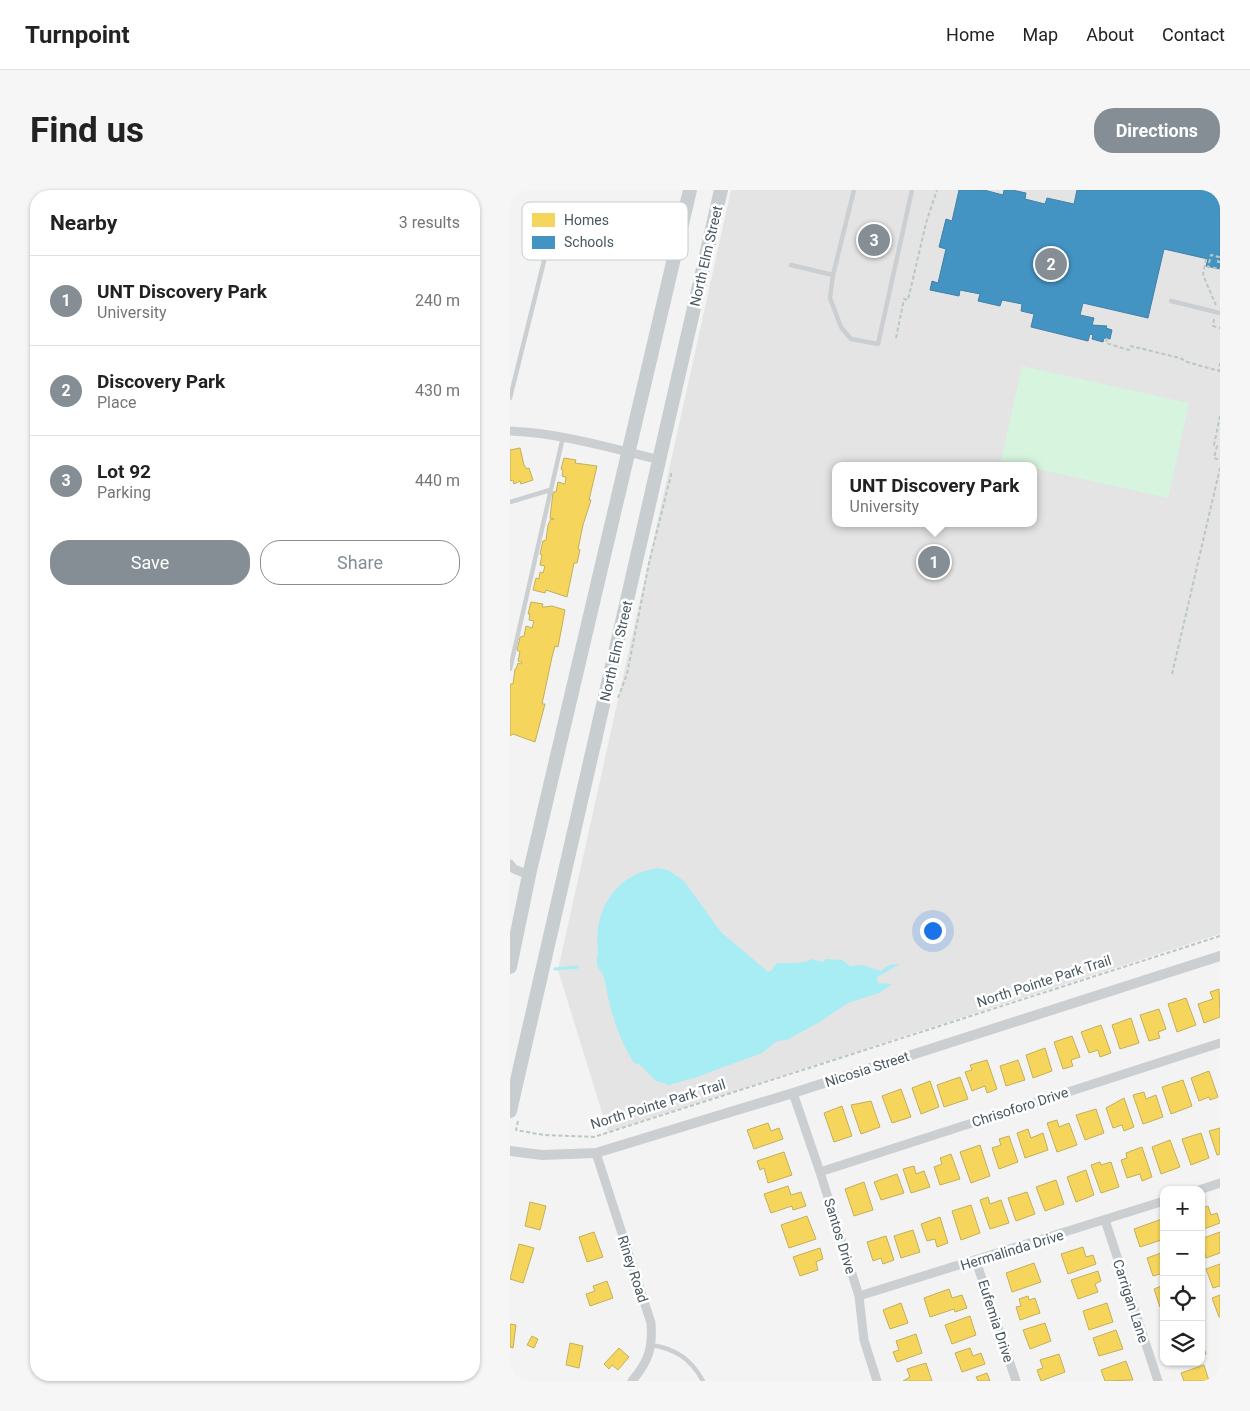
<!DOCTYPE html>
<html lang="en">
<head>
<meta charset="utf-8">
<style>
	:root { --surface:#fff; --page:#f6f6f6; --text:#222; --muted:#767676; --line:#e0e0e0; --accent:#848e94 }
	body { margin:0; font-family:Roboto,sans-serif; background:var(--page); color:var(--text) }
	.controls { position:absolute; right:15px; bottom:15px; display:grid; overflow:hidden; border-radius:10px; box-shadow:0 1px 4px #0004 }
	.controls button { width:45px; height:45px; display:grid; place-items:center; padding:0; border:0; border-bottom:1px solid var(--line); background:var(--surface); color:var(--text); font:25px sans-serif }
	.you { position:absolute; left:422px; top:740px; width:18px; height:18px; margin:-12px; border:4px solid #fff; border-radius:50%; background:#1a73e8; box-shadow:0 0 0 8px #1a73e833 }
	.badge { display:grid; place-items:center; width:32px; height:32px; border-radius:50%; background:var(--accent); color:#fff; font-size:16px; font-weight:700 }
	.pin { position:absolute; translate:-50% -50%; border:2px solid #fff; box-shadow:0 1px 5px #0006 }
	.popup { position:absolute; left:322px; top:272px; width:205px; height:65px; box-sizing:border-box; display:grid; place-content:center; border-radius:10px; background:var(--surface); filter:drop-shadow(0 1px 4px #0005); font-size:16px; white-space:nowrap; color:var(--muted) }
	.popup b { font-size:19px; color:var(--text) }
	.popup::after { content:''; position:absolute; left:50%; top:100%; margin-left:-10px; border:10px solid transparent; border-top-color:var(--surface) }
	.list { margin:0; padding:0; list-style:none }
	h2 { display:flex; justify-content:space-between; align-items:center; height:65px; margin:0; padding:0 20px; font-size:21px }
	h2 small { font-size:16px; font-weight:400; color:var(--muted) }
	.list li { display:grid; grid-template-columns:32px 1fr auto; gap:15px; align-items:center; box-sizing:border-box; height:90px; padding:0 20px; border-top:1px solid var(--line) }
	.list b { display:block; font-size:19px; white-space:nowrap }
	.list p { margin:0; font-size:16px; white-space:nowrap; color:var(--muted) }
	.list em { font-size:16px; font-style:normal; color:var(--muted) }
	.actions { display:flex; gap:10px; padding:15px 20px }
	.actions a { flex:1; padding:11px 0; border:1px solid var(--accent); border-radius:20px; text-align:center; font-size:18px; color:var(--accent) }
	.actions .main { background:var(--accent); color:#fff }
	.icon { flex:none; width:28px; height:28px; fill:none; stroke:currentColor; stroke-width:2; stroke-linecap:round; stroke-linejoin:round }
	.map { position:relative; flex:none; width:710px; height:1191px; overflow:hidden; border-radius:20px }
	header { display:flex; align-items:center; gap:30px; box-sizing:border-box; height:70px; padding:0 25px; background:var(--surface); border-bottom:1px solid var(--line) }
	header strong { font-size:24px }
	nav { display:flex; gap:28px; margin-inline-start:auto; font-size:18px }
	.intro { display:flex; align-items:center; justify-content:space-between; box-sizing:border-box; height:120px; padding:0 30px }
	h1 { margin:0; font-size:35px }
	.button { padding:12px 22px; border-radius:20px; background:var(--accent); color:#fff; font-size:18px; font-weight:700 }
	main { display:flex; gap:30px; padding:0 30px }
	aside { flex:1; background:var(--surface); border-radius:20px; box-shadow:0 1px 4px #0004 }
	.map>svg:first-child { display:block }
	.education { fill:#e4e4e5; fill-rule:evenodd }
	.pitch { fill:#d6f4de }
	.water { fill:#a8ecf4 }
	.homes { fill:#f6d55c; stroke:#c2b05e }
	.schools { fill:#4393c3; stroke:#4481a6 }
	.lines { fill:none; stroke-linecap:round; stroke-linejoin:round }
	.stream { stroke:#a8ecf4; stroke-width:3 }
	.path { stroke:#bac8c2; stroke-width:2; stroke-dasharray:4 2.5; stroke-linecap:butt }
	.service { stroke:#cccfd2; stroke-width:4.5 }
	.minor { stroke:#cccfd2; stroke-width:9 }
	.tertiary { stroke:#cccfd2; stroke-width:10 }
	.primary { stroke:#c8ced0; stroke-width:14 }
	.labels { text-anchor:middle; dominant-baseline:central; stroke-width:5; stroke-linejoin:round; paint-order:stroke }
	.street-label { font-size:14px; fill:#485861; stroke:#fff }
	.key { fill:#fff; stroke:#c8cdd0; stroke-width:1 }
	.key-label { font-size:14px; fill:#485861 }
</style>
</head>
<body>
<header>
<strong>Turnpoint</strong>
<nav><a>Home</a><a>Map</a><a>About</a><a>Contact</a></nav>
</header>
<div class="intro"><h1>Find us</h1><a class="button">Directions</a></div>
<main>
<aside>
<h2>Nearby<small>3 results</small></h2>
<ul class="list">
<li><span class="badge">1</span><div><b>UNT Discovery Park</b><p>University</p></div><em>240 m</em></li>
<li><span class="badge">2</span><div><b>Discovery Park</b><p>Place</p></div><em>430 m</em></li>
<li><span class="badge">3</span><div><b>Lot 92</b><p>Parking</p></div><em>440 m</em></li>
</ul>
<div class="actions"><a class="main">Save</a><a>Share</a></div>
</aside>
<div class="map">
<svg width="710" height="1191" viewBox="0 0 710 1191">
	<rect width="100%" height="100%" fill="#f3f3f3"/>
	<path class="education" d="M221 0H710V744L98 942 48 780ZM325 276H523V333H325Z"/>
	<path class="pitch" d="M512 176 679 213 658 308 523 278V276L491 271Z"/>
	<path class="water" d="M149 678 158 680 174 691 211 742 258 782 261 781 267 773C278 773 293 774 302 769L313 772 316 769 332 770 340 776 353 775 371 781 379 775 390 774 367 787 368 793 382 794 369 803 338 813 313 830 277 850 267 851 252 863 184 888 159 895 146 891 129 874 124 873C108 847 100 821 95 791 94 784 88 779 87 774 86 770 88 766 88 762 83 721 105 683 149 678Z"/>
	<path class="homes" d="M10 258 14 275 17 279 19 278 23 290 11 294 10 291 4 294 3 290 0 291V260Z
		M54 268 66 270 65 273 87 276 79 310H81L73 335 68 359 70 360 67 373H64L57 407 36 400 35 403 23 400 26 388 29 389 30 382 33 383 35 376 30 375 32 365 30 364 33 351 36 350 38 335 41 329H44L40 328 43 302H46L48 292 55 294 56 287 52 286 53 280 51 279Z
		M21 412 33 414 32 417H35L42 416 55 420 48 457 45 456 42 467 32 514H35L25 552 3 544 0 546V494H3L5 479H6L8 473 11 474 12 472 8 471 10 462 7 460 10 447 14 446 16 436 22 438 24 431 19 430 20 424H18Z
		M709 799 710 827 694 833 688 814 703 809 700 802Z
		M676 808 686 835 667 842 658 814Z
		M649 819 656 839 648 842 650 848 639 851 630 825Z
		M621 828 629 853 610 859 602 835Z
		M591 835 601 863 590 867 588 860 579 863 571 842Z
		M562 846 570 867 561 870 563 876 553 879 544 852Z
		M535 858 542 881 523 888 516 865Z
		M477 870 487 899 477 903 475 896 462 901 455 882 462 880 460 875Z
		M508 870 515 890 496 896 490 876Z
		M699 881 708 907 700 910 699 907 689 911 681 888Z
		M450 887 458 909 434 917 427 895Z
		M673 890 682 916 661 924 652 897Z
		M420 891 429 917 411 924 402 898Z
		M391 899 401 927 382 933 372 906Z
		M634 902 636 909 646 905 653 927 633 934 623 905Z
		M614 908 624 937 614 941 612 935 603 938 596 918Z
		M361 911 370 937 351 944 341 915Z
		M332 916 342 946 324 952 314 923Z
		M586 919 594 943 575 950 566 925Z
		M547 930 549 937 559 933 567 955 547 962 537 933Z
		M258 933 261 941 269 938 273 949 244 959 237 940Z
		M710 938V964L707 965 699 941Z
		M518 939 521 948 533 943 538 960 515 968 507 943Z
		M691 943 699 968 681 975 672 949Z
		M499 946 508 972 489 979 482 958 491 955 489 949Z
		M660 950 670 977 651 984 642 957Z
		M470 955 480 986 461 993 450 962Z
		M632 957 642 987 632 991 630 984 617 988 611 970 617 968 616 963Z
		M274 962 282 985 258 993 254 978 250 980 247 971Z
		M441 964 450 989 430 995 424 977 432 974 430 968Z
		M590 972 591 975 601 972 609 997 591 1003 581 975Z
		M404 976 406 984 414 981 420 997 401 1003 393 979Z
		M576 980 584 1005 566 1012 557 987Z
		M387 984 394 1003 371 1010 364 992Z
		M546 990 554 1014 535 1021 526 997Z
		M354 992 363 1020 344 1026 335 999Z
		M278 996 281 1005 291 1002 296 1016 283 1020 282 1016 261 1023 254 1004Z
		M517 1002 525 1024 506 1031 498 1008Z
		M478 1007 480 1014 491 1010 499 1033 480 1039 470 1010Z
		M20 1012 36 1016 30 1040 15 1036Z
		M461 1015 470 1043 451 1050 442 1021Z
		M698 1016 701 1025 707 1023 710 1033 691 1040V1019Z
		M297 1026 306 1049 279 1058 271 1035Z
		M430 1027 438 1053 427 1057 425 1049 417 1051 411 1034Z
		M652 1029 654 1049 630 1057 624 1039Z
		M403 1040 410 1062 391 1068 384 1046Z
		M84 1042 93 1067 77 1072 69 1047Z
		M710 1042V1063L696 1068 691 1049Z
		M376 1046 384 1070 373 1074 371 1068 363 1071 357 1052Z
		M9 1054 24 1058 13 1093 0 1089Z
		M573 1057 576 1067 583 1065 586 1074 558 1084 551 1064Z
		M310 1058 313 1069 306 1072 308 1080 290 1086 283 1067Z
		M654 1062V1083L643 1086 637 1068Z
		M524 1073 531 1092 502 1102 496 1083Z
		M710 1074V1096L703 1098 696 1079Z
		M588 1081 591 1091 585 1094 588 1102 568 1109 561 1090Z
		M97 1091 103 1108 80 1116 76 1104 85 1101 83 1096Z
		M654 1095V1116L650 1117 644 1099Z
		M439 1099 442 1108 452 1105 457 1118 445 1122 444 1119 420 1127 414 1108Z
		M710 1105V1127H709L702 1108Z
		M518 1106 519 1110 525 1108 530 1123 510 1130 506 1117 511 1116 509 1109Z
		M391 1113 398 1133 380 1139 373 1120Z
		M597 1113 603 1132 579 1140 573 1121Z
		M460 1126 466 1145 442 1154 435 1135Z
		M535 1133 541 1151 520 1159 513 1140Z
		M0 1134 6 1135 3 1158 0 1157Z
		M606 1140 613 1159 589 1166 583 1148Z
		M406 1144 412 1163 387 1172 383 1162 389 1160 386 1151Z
		M22 1146 28 1149 24 1158 17 1155Z
		M691 1150 696 1164 691 1166Z
		M60 1153 73 1156 69 1178 56 1175Z
		M109 1158 119 1167 108 1180 102 1175 99 1179 94 1174Z
		M460 1158 463 1166 471 1163 475 1174 452 1182 445 1163Z
		M549 1164 555 1182 531 1191 527 1180 533 1178 530 1170Z
		M616 1171 623 1190 595 1191 591 1180Z
		M416 1173 422 1191H393L400 1187 397 1179Z
		M694 1175 699 1191H674L671 1183Z
		M477 1183 480 1191H468L466 1187Z"/>
	<path class="schools" d="M449 0H474L493 5 494 0H502L516 3 515 9 535 14 537 8 564 14 567 0H710V79L696 76 698 69 654 59 638 128 573 113 570 125 584 128 582 135 597 136 596 138 602 140 600 149 594 148 593 152 582 149 583 145 580 144 578 151 521 137 524 124 511 121 512 114 492 110 490 116 468 111 470 104 450 100 449 106 420 100 422 91 428 93 436 59 429 57 436 29 442 31Z"/>
	<g class="lines">
		<path class="stream" d="M45 779 68 777"/>
		<path class="path" d="M696 69 693 85 706 115
			M710 72H708L709 67 701 65 698 77 710 79
			M704 129 703 136 710 138
			M386 148 394 109 398 110 416 33 427 0
			M597 148 596 153 619 160 621 156 670 168 677 172 709 181 710 173
			M710 226 704 255 707 256 704 268 710 270
			M662 484 710 278
			M108 508 117 484 139 373 162 281
			M8 931 6 940 34 945 84 947 710 746"/>
		<path class="service" d="M344 0 323 85 320 108 331 137 341 149 368 154 402 0
			M281 75 323 85
			M661 111 710 123
			M0 208 35 67 127 37 144 35 168 40
			M0 312 40 300
			M0 479 53 247
			M142 1155C166 1159 181 1169 193 1191"/>
		<path class="minor" d="M0 241C51 243 101 258 150 270
			M0 674 4 679 19 685
			M283 903 310 982 349 1106 354 1150 367 1191
			M86 963 141 1133C143 1159 138 1172 122 1191
			M310 982 710 853
			M689 1000 710 993
			M595 1030 648 1191
			M466 1071 506 1191
			M349 1106 654 1011"/>
		<path class="tertiary" d="M0 961 32 965 86 963 283 903 710 766"/>
		<path class="primary" d="M0 777 19 685 180 0
			M0 921 211 0"/>
	</g>
	<g class="labels">
		<g class="street-label">
			<text transform="translate(196 66) rotate(-77)">North Elm Street</text>
			<text transform="translate(106 461) rotate(-77)">North Elm Street</text>
			<text transform="translate(534 791) rotate(-18)">North Pointe Park Trail</text>
			<text transform="translate(357 879) rotate(-18)">Nicosia Street</text>
			<text transform="translate(148 914) rotate(-17)">North Pointe Park Trail</text>
			<text transform="translate(510 917) rotate(-18)">Chrisoforo Drive</text>
			<text transform="translate(330 1046) rotate(73)">Santos Drive</text>
			<text transform="translate(502 1060) rotate(-17)">Hermalinda Drive</text>
			<text transform="translate(123 1079) rotate(72)">Riney Road</text>
			<text transform="translate(621 1111) rotate(72)">Carrigan Lane</text>
			<text transform="translate(486 1131) rotate(72)">Eufemia Drive</text>
		</g>
	</g>
	<rect x="12" y="12" width="166" height="58" rx="8" class="key"/>
	<rect x="22" y="23" width="23" height="14" fill="#f6d55c"/>
	<rect x="22" y="46" width="23" height="13" fill="#4393c3"/>
	<g class="key-label">
		<text x="54" y="35">Homes</text>
		<text x="54" y="57">Schools</text>
	</g>
</svg>
<div class="controls">
<button>+</button>
<button>−</button>
<button><svg class="icon" aria-label="locate" viewBox="0 0 24 24"><circle cx="12" cy="12" r="6"/><path d="M12 2v4M12 18v4M2 12h4M18 12h4"/></svg></button>
<button><svg class="icon" aria-label="layers" viewBox="0 0 24 24"><path d="M12 4l9 5-9 5-9-5zM3 14l9 5 9-5"/></svg></button>
</div>
<div class="you"></div>
<div class="pin badge" style="left:424px;top:372px">1</div>
<div class="popup"><b>UNT Discovery Park</b>University</div>
<div class="pin badge" style="left:541px;top:74px">2</div>
<div class="pin badge" style="left:364px;top:50px">3</div>
</div>
</main>
</body>
</html>
